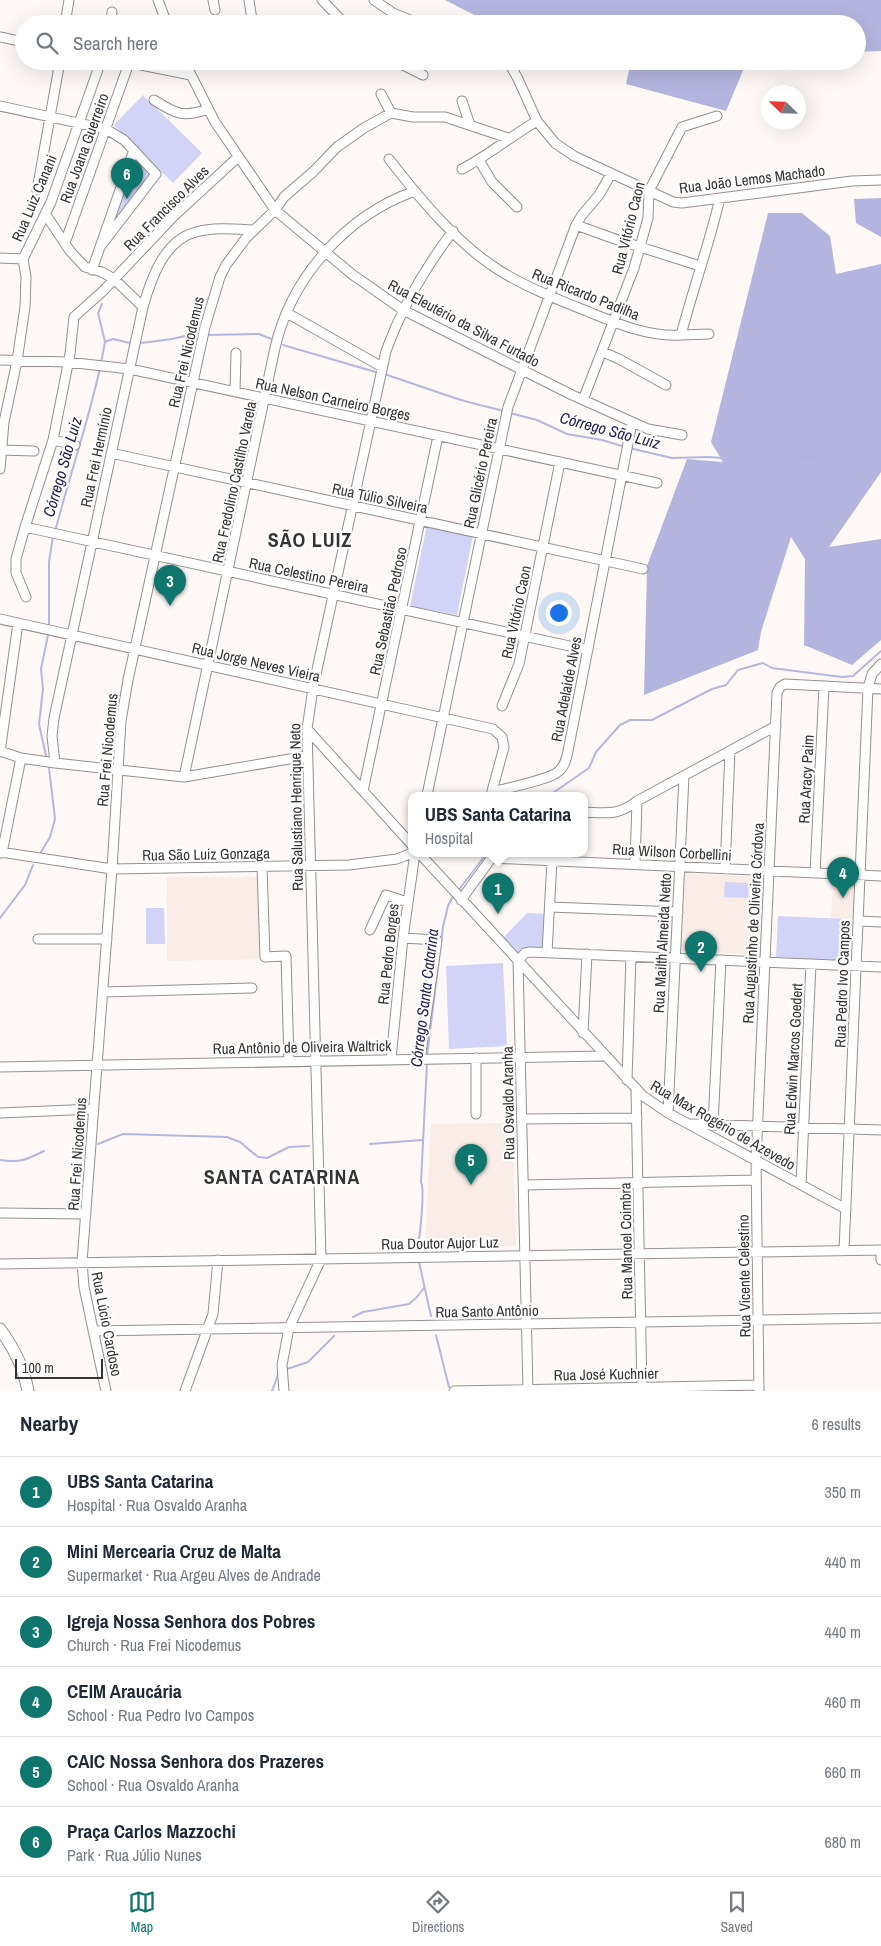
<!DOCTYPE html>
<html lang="en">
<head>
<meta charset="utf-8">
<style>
	:root { --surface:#fff; --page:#f2f2f3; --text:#1f2937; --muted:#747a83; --line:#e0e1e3; --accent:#0f766e }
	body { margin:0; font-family:"Archivo Narrow",sans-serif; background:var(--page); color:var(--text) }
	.compass { position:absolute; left:761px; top:85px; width:45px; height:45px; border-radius:50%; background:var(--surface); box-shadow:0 5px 20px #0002; rotate:293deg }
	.scale { position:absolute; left:15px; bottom:12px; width:88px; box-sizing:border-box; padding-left:5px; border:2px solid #363433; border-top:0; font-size:14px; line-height:18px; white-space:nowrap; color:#363433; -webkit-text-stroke:4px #fff; paint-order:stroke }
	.you { position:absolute; left:558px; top:612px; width:18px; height:18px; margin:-12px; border:4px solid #fff; border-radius:50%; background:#1a73e8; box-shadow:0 0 0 8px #1a73e833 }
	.badge { display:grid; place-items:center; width:32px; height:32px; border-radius:50%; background:var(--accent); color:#fff; font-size:16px; font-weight:700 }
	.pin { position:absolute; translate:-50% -41px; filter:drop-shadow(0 1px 2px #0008) }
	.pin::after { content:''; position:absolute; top:26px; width:18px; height:15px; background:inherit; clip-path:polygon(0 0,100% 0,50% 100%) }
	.popup { position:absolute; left:408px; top:792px; width:180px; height:65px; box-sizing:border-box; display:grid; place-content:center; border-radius:10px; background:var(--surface); filter:drop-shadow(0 1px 4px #0005); font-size:16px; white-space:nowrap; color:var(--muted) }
	.popup b { font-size:19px; color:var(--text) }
	.popup::after { content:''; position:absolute; left:50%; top:100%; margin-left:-10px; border:10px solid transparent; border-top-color:var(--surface) }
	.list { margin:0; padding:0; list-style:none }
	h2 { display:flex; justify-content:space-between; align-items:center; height:65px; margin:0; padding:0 20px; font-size:21px }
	h2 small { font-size:16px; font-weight:400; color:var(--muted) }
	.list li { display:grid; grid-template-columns:32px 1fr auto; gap:15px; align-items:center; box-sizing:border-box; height:70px; padding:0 20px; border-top:1px solid var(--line) }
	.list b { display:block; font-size:19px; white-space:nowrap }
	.list p { margin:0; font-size:16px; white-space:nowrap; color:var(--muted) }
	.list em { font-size:16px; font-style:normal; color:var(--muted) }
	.icon { flex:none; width:28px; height:28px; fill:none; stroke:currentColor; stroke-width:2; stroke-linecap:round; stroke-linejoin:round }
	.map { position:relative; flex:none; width:881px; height:1391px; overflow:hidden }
	.search { position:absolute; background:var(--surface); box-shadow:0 5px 20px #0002; left:15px; right:15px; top:15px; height:55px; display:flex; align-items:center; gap:12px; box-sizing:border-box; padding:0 18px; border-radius:28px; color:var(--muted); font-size:19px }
	.sheet { height:485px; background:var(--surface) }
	nav { display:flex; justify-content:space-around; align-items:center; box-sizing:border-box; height:70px; border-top:1px solid var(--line); background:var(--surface); font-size:14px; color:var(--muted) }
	nav a { display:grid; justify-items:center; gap:2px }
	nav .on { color:var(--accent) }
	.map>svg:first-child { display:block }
	.built { fill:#faece6 }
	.green { fill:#d1d4f6 }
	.forest { fill:#b3b5de }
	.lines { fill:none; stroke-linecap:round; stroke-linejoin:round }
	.stream { stroke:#b5b7e0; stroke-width:2 }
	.minor-casing { stroke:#95908e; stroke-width:11 }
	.major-casing { stroke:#95908e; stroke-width:13 }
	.minor { stroke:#fff; stroke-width:9 }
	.major { stroke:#fff; stroke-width:11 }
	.labels { text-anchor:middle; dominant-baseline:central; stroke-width:4.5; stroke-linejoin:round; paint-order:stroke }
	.street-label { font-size:15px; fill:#363433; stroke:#fff }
	.water-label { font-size:16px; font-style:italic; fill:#252253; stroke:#fff }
	.district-label { font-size:20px; font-weight:bold; letter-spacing:1px; fill:#363433; stroke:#fff }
</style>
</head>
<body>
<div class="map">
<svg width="881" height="1391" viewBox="0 0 881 1391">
	<rect width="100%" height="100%" fill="#fef9f6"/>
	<path class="built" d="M685 873 764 877 760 955 681 951Z
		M167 877H258L262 959 167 961Z
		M833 883 854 884 853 919 831 918Z
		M513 1123 516 1246 425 1249 431 1124Z"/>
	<path class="green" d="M143 95 202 153 173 183 114 125Z
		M134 158 151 176 115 224 112 223Z
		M427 525 473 535 457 615 410 606Z
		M725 882 749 883 748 898 724 897Z
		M146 908H164L165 944H146Z
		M527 913 549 914 547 953 521 956 500 941Z
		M778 916 847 919 845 961 776 957Z
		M503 963 507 1046 449 1049 446 966Z"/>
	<path class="forest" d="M445 0H881V51L857 52V24H492Z
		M631 61H747L726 111 626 84Z
		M881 198V237L856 223 854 199Z
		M768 213H802L830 236 836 274 881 264V472L829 547 881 539V640L852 665 804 645 805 559 791 537 761 632 758 650 644 695 647 566 687 459 723 462 711 442Z"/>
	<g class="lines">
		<path class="stream" d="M208 335 259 334 274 340
			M105 342 113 339 130 343
			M141 343 172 339 198 333
			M283 345 379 373
			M101 363 105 342 98 313 102 304
			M384 374C409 382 433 391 458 399 472 404 488 406 503 411
			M510 413 537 420 567 434 602 440 625 447
			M629 448 672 458 709 457 721 458 757 455 796 463H816L860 473 873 470 881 466
			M55 532C69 477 88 423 100 368
			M49 626V562L53 536
			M46 756 39 724 43 689 41 669 48 635
			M550 795 589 768 596 752 620 725 630 720H652L712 689 726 685 738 670 763 663 772 668 842 677 853 676 881 651
			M41 852 50 837 55 819 49 768
			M458 891 487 853
			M0 918 25 885 33 865
			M427 1056 443 927 448 906 453 896
			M98 1144 123 1134 227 1137 240 1142 258 1157 267 1158 289 1147 309 1146
			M370 1144 422 1140
			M0 1160C20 1163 26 1160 44 1151
			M417 1249C420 1238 425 1190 421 1182L427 1063
			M419 1262 431 1316
			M353 1317 363 1312 409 1304 416 1298 424 1288
			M436 1335 449 1387
			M284 1370 308 1362 334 1336
			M272 1391 279 1372"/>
		<defs>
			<path id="minor" d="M158 0 167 24
				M213 0 215 10
				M249 0 252 20
				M322 0 345 24
				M374 0 393 13 420 24
				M65 24 69 0
				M111 24 112 12
				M0 37 24 42
				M121 61 191 75
				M184 61 215 122 275 210 353 275 403 310 572 395 648 429 682 435
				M395 61 423 75
				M508 61 518 79 537 121 555 143 574 156 673 202 682 203 852 181 881 180
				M381 94 391 113
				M154 100C176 114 183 118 208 109
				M462 101 470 125
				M0 106 106 129 124 140 156 174 100 247
				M389 159C420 199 459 246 502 272 530 289 559 300 589 312 619 324 648 337 681 335 693 289 709 245 720 198
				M479 160 492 182 517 207
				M462 169C489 155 511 136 537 121
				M37 190 60 61
				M46 215 70 251 85 267 102 272 114 279 143 307
				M576 225 615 239 700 266
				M65 243 129 63
				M0 258 23 259
				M92 270 134 150
				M287 313 382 367
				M681 335 709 334
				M603 352 619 359 666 385
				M0 360 67 362 130 369 657 483
				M235 392 236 353
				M583 400 634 268 648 218 649 191 682 127 717 116
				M53 440 75 445
				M0 450 34 451
				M111 453 643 569
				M0 469 4 422 17 361 25 307 26 277 23 259 51 202 101 61
				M25 527 588 650
				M26 597 16 573V559L25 527 53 440 70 354 74 317 103 291 174 216 238 157
				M0 619 493 729 502 737 504 747 491 795
				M502 706 519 664 560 462
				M307 729 412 845
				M0 751 21 758 55 763 184 777 307 756
				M0 752 18 623
				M55 763 52 736 54 718 143 307C151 279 164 240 196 232 214 227 235 229 254 230
				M184 777 275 348C291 277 347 215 415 191
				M363 791 438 436
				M492 792C506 788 550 780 559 771 566 765 567 755 569 746L632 423
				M427 795 508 407 576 225 582 215 599 195 611 174
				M584 812C607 813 618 816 637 801L776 726
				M0 852 112 869 349 865 397 859 412 853
				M2 853 21 758
				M419 853 643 1096 668 1113 846 1209
				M491 858 881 876
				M635 864 637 801
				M262 867 265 957 286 956 289 1061
				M725 869 730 751
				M815 873 824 686
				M461 900 495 853
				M550 907 678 912
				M858 921 881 922
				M370 930 386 895 407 902
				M403 938 437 940 420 1059
				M38 939H107
				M547 953 552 860
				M518 961 528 1391
				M518 961 525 953 530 952 881 967
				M103 992 252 988
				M583 1033 587 954
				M476 1058V1114
				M391 1059 403 938 415 853
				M0 1067 604 1056
				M627 1080 631 956
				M636 1091 642 1391
				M0 1113 94 1109
				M668 1113 684 776
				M522 1119 637 1118
				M692 1124 881 1130
				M713 1125 721 960
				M524 1185 756 1180
				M801 1185 811 964
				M0 1213 86 1214
				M844 1250 868 688 872 674 881 664
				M881 1250V1260
				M0 1264 881 1250
				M93 1331 881 1318
				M106 1391 84 1287 82 1262 112 869 121 721 128 680 205 327 220 277 226 265 246 238 275 210 284 197 314 171 337 147 364 128 391 113 413 117H445L508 138
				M185 1391 213 1314 218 1260
				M284 1391 282 1365 289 1328 321 1259 307 729 313 688 386 351C402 307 425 268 453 231
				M454 1391 759 1385
				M759 1391 756 1160 777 693 780 687 785 684 881 689"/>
			<path id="major" d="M0 1329C14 1348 24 1367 28 1391"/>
		</defs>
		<use href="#minor" class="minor-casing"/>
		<use href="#major" class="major-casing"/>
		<use href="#minor" class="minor"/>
		<use href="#major" class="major"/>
	</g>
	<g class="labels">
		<g class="street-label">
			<text transform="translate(84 148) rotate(-70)">Rua Joana Guerreiro</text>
			<text transform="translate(752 179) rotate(-7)">Rua João Lemos Machado</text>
			<text transform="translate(34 198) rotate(-67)">Rua Luiz Canani</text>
			<text transform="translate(166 208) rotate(-45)">Rua Francisco Alves</text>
			<text transform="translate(628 228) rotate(-76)">Rua Vitório Caon</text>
			<text transform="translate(586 294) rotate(22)">Rua Ricardo Padilha</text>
			<text transform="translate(464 323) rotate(28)">Rua Eleutério da Silva Furtado</text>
			<text transform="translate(186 352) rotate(-77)">Rua Frei Nicodemus</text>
			<text transform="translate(333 399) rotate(12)">Rua Nelson Carneiro Borges</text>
			<text transform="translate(96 457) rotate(-78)">Rua Frei Hermínio</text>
			<text transform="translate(480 473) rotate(-78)">Rua Glicério Pereira</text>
			<text transform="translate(234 482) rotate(-78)">Rua Fredolino Castilho Varela</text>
			<text transform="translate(380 498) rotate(12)">Rua Túlio Silveira</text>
			<text transform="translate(309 575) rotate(12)">Rua Celestino Pereira</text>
			<text transform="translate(388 611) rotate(-78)">Rua Sebastião Pedroso</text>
			<text transform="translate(516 612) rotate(-78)">Rua Vitório Caon</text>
			<text transform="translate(256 662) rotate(13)">Rua Jorge Neves Vieira</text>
			<text transform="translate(566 689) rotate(-79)">Rua Adelaide Alves</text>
			<text transform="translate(107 750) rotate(-85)">Rua Frei Nicodemus</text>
			<text transform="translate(806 779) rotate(-87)">Rua Aracy Paim</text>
			<text transform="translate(296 807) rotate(-91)">Rua Salustiano Henrique Neto</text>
			<text transform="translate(672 852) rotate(3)">Rua Wilson Corbellini</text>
			<text transform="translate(206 854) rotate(-1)">Rua São Luiz Gonzaga</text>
			<text transform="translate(753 923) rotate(-87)">Rua Augustinho de Oliveira Córdova</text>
			<text transform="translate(662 943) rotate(-87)">Rua Mailth Almeida Netto</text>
			<text transform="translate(388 954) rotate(-84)">Rua Pedro Borges</text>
			<text transform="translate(842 984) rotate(-88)">Rua Pedro Ivo Campos</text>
			<text transform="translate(302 1047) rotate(-1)">Rua Antônio de Oliveira Waltrick</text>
			<text transform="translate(793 1059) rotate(-87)">Rua Edwin Marcos Goedert</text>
			<text transform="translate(508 1103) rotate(-91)">Rua Osvaldo Aranha</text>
			<text transform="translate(723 1125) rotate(30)">Rua Max Rogério de Azevedo</text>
			<text transform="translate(77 1154) rotate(-86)">Rua Frei Nicodemus</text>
			<text transform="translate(626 1241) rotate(-91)">Rua Manoel Coimbra</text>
			<text transform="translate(440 1243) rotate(-1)">Rua Doutor Aujor Luz</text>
			<text transform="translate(744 1276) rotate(-91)">Rua Vicente Celestino</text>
			<text transform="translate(487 1311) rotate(-1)">Rua Santo Antônio</text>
			<text transform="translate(107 1324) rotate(79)">Rua Lúcio Cardoso</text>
			<text transform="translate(606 1374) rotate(-1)">Rua José Kuchnier</text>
		</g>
		<g class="water-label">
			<text transform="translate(610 430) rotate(15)">Córrego São Luiz</text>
			<text transform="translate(62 467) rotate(-74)">Córrego São Luiz</text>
			<text transform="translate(424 998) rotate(-83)">Córrego Santa Catarina</text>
		</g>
		<g class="district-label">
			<text x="310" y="539">SÃO LUIZ</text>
			<text x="282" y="1176">SANTA CATARINA</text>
		</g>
	</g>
</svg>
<svg class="compass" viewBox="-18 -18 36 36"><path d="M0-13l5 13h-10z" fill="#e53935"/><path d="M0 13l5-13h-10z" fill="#747a83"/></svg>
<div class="scale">100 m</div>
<div class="you"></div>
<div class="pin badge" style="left:498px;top:914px">1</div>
<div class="popup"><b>UBS Santa Catarina</b>Hospital</div>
<div class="pin badge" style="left:701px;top:972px">2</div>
<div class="pin badge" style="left:170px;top:606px">3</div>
<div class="pin badge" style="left:843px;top:898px">4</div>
<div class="pin badge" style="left:471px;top:1185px">5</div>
<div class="pin badge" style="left:127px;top:199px">6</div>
<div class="search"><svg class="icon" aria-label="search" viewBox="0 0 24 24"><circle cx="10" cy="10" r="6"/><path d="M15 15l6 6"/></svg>Search here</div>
</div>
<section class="sheet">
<h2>Nearby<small>6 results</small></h2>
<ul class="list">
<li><span class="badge">1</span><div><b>UBS Santa Catarina</b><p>Hospital · Rua Osvaldo Aranha</p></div><em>350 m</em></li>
<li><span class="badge">2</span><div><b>Mini Mercearia Cruz de Malta</b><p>Supermarket · Rua Argeu Alves de Andrade</p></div><em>440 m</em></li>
<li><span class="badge">3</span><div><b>Igreja Nossa Senhora dos Pobres</b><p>Church · Rua Frei Nicodemus</p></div><em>440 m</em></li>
<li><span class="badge">4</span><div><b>CEIM Araucária</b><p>School · Rua Pedro Ivo Campos</p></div><em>460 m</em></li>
<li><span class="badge">5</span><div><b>CAIC Nossa Senhora dos Prazeres</b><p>School · Rua Osvaldo Aranha</p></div><em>660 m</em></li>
<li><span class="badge">6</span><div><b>Praça Carlos Mazzochi</b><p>Park · Rua Júlio Nunes</p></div><em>680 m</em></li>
</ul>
</section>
<nav>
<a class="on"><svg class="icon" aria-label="map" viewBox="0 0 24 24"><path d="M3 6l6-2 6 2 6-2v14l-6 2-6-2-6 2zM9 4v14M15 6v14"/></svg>Map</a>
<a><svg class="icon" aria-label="directions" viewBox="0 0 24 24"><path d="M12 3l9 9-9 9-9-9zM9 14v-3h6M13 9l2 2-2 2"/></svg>Directions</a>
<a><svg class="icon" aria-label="saved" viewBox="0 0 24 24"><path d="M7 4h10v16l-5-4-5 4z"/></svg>Saved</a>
</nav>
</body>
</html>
